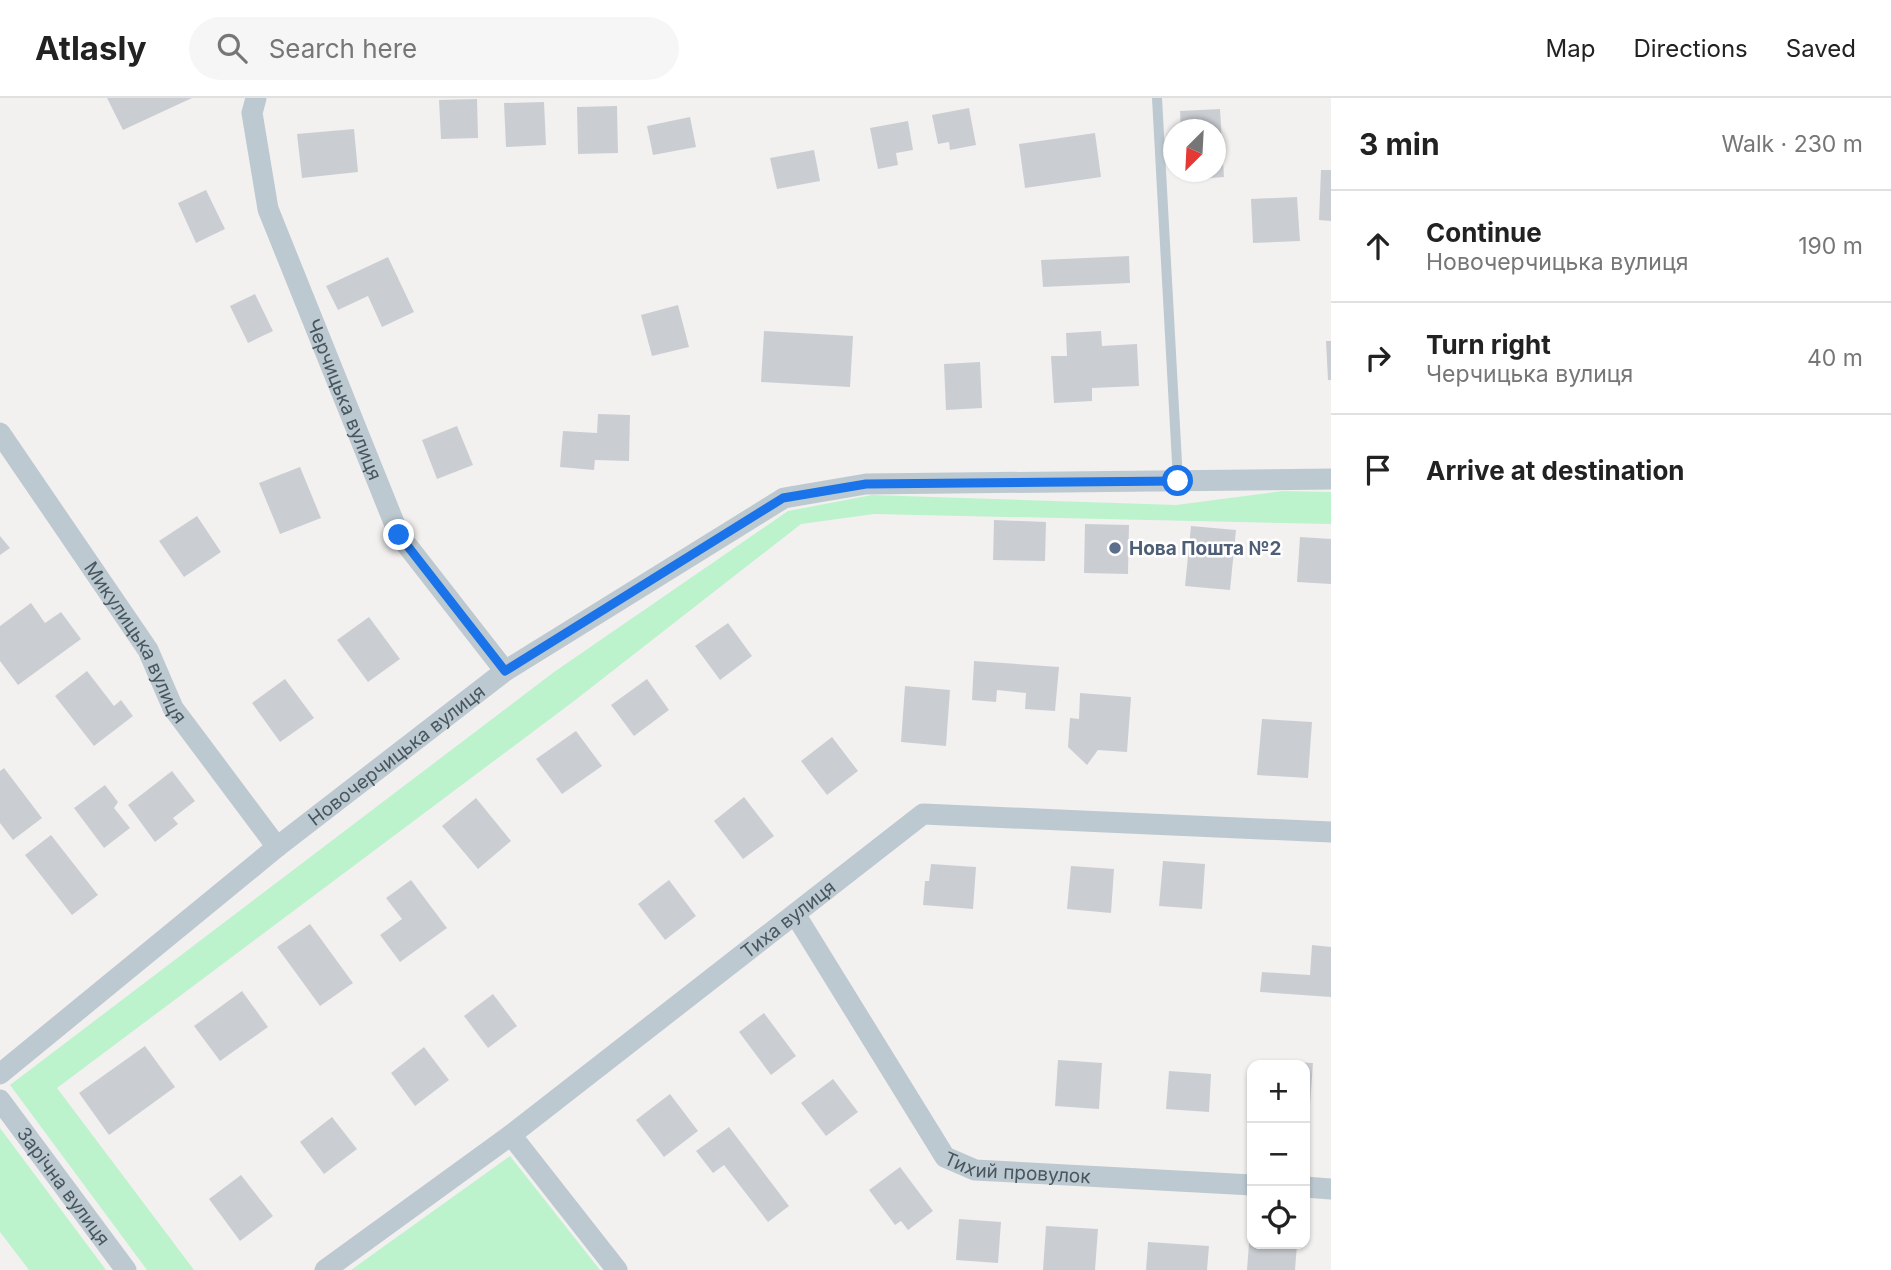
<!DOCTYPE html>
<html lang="en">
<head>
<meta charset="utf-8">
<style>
	:root { --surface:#fff; --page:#f6f6f6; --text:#222; --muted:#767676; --line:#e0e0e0 }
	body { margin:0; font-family:Inter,sans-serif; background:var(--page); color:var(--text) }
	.controls { position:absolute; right:21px; bottom:21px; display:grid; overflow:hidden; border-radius:14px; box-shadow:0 2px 5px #0004 }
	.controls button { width:63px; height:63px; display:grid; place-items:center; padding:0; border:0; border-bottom:2px solid var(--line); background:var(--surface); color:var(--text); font:35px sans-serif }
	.compass { position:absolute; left:1163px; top:21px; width:63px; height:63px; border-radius:50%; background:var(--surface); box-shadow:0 2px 5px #0004; rotate:204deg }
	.stop { position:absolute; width:21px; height:21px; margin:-16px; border:5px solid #1a73e8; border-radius:50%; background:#fff }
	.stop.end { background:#1a73e8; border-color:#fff; box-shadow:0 2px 7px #0008 }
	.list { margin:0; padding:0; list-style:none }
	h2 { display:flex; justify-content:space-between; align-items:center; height:91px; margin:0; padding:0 28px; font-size:30px }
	h2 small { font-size:23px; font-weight:400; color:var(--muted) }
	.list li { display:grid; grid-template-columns:46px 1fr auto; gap:21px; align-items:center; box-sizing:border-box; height:112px; padding:0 28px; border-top:2px solid var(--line) }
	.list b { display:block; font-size:26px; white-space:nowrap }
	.list p { margin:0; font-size:23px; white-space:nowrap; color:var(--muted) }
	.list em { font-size:23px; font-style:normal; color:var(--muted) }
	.icon { flex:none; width:38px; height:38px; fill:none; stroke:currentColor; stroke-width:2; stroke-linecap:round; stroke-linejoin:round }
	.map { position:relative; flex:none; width:1331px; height:1172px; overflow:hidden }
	header { display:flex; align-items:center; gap:42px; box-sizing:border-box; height:98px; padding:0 35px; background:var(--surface); border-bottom:2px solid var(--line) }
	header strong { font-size:33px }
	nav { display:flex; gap:38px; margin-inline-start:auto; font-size:24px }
	.search { width:490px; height:63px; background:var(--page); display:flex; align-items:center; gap:18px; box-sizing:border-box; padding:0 24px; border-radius:38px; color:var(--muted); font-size:26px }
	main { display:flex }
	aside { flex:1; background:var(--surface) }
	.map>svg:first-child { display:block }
	.green { fill:#bcf3cc }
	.building { fill:#caced3 }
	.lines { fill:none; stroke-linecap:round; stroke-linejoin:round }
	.service { stroke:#bdc9d0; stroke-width:10 }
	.minor { stroke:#bdc9d0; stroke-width:21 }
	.route { stroke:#1a73e8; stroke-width:9 }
	.service-dot { fill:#5c6f8a; stroke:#fff; stroke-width:2.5 }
	.labels { text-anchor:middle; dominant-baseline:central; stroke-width:5; stroke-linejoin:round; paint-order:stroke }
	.street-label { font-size:19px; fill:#47565f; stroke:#fff }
	.service-label { font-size:19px; font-weight:bold; fill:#4e5e75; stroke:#fff; text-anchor:start }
</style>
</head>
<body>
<header>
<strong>Atlasly</strong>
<div class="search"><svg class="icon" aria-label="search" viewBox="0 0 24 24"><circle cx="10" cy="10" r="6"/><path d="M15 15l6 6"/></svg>Search here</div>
<nav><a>Map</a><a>Directions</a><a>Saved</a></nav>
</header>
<main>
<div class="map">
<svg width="1331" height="1172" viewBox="0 0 1331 1172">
	<rect width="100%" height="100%" fill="#f3f0f0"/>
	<path class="green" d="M1283 393 1331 394V426L874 416 801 426 574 603 57 990 194 1172H147L10 987 554 574 788 413 872 397 1176 407Z
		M0 1030 106 1172H29L0 1134Z
		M510 1058 600 1172H351Z"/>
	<path class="building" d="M107 0H192L123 32Z
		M477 1 478 40 441 41 439 2Z
		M544 4 546 47 506 49 504 5Z
		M617 8 618 55 578 56 577 9Z
		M969 10 976 47 950 52 949 44 938 46 932 17Z
		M1220 11 1224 79 1184 82 1183 74H1216V32H1181L1180 13Z
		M690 19 696 49 653 57 647 28Z
		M908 23 913 52 896 55 898 67 878 71 870 30Z
		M354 31 358 74 302 80 297 36Z
		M1095 35 1101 79 1025 90 1019 46Z
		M814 52 820 83 777 91 770 60Z
		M1321 72H1331V123L1319 122Z
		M206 92 225 131 196 145 178 105Z
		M1297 99 1300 143 1253 145 1251 101Z
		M1129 158 1130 185 1043 189 1041 162Z
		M388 159 414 214 382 229 368 198 338 212 326 188Z
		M255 196 273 233 248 245 230 208Z
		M678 207 689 249 652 258 641 217Z
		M764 233 853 238 850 289 761 284Z
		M1101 233 1102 248 1137 246 1139 288 1092 290V303L1054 305 1051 258H1067L1066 235Z
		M1326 243H1331V282H1328Z
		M980 264 982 310 946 312 944 266Z
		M598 316 630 317 629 363 595 362 594 372 560 369 563 333 597 335Z
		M457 328 473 367 437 381 422 342Z
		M300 369 321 420 280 436 259 385Z
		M197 418 221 454 184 479 159 443Z
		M994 422 1046 424 1045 463 993 462Z
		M1085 426 1129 427 1128 476 1084 475Z
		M1191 428 1236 432 1230 492 1185 488Z
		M0 438 10 450 0 457Z
		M1300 439 1331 441V486L1297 484Z
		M31 505 45 525 61 514 81 541 18 587 0 563V528Z
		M369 519 400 561 368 584 337 542Z
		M728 525 752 558 720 582 695 548Z
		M974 563 1059 569 1055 613 1025 611 1026 595 997 592 996 604 972 602Z
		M87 573 114 608 121 602 133 618 94 648 55 598Z
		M285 581 314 620 280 644 252 605Z
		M647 581 669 612 634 638 611 607Z
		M905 588 950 592 946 648 901 644Z
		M1080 595 1131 599 1127 654 1098 652 1087 667 1068 649 1070 620 1079 621Z
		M1262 621 1312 624 1308 680 1257 677Z
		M576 633 602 668 562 696 536 661Z
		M832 639 858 673 827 697 801 663Z
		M4 670 42 720 13 742 0 725V673Z
		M172 673 195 703 173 720 178 726 155 744 128 707Z
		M105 687 118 704 114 710 130 730 104 750 74 710Z
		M744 699 774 738 743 761 714 723Z
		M476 700 511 743 478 771 442 728Z
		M51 737 98 797 72 817 25 757Z
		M1163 763 1205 766 1202 811 1159 808Z
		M931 766 976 769 973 811 923 807 925 783H929Z
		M1071 768 1114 771 1111 815 1067 811Z
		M411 782 447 830 400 864 380 837 402 821 386 800Z
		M669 782 696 818 665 842 638 806Z
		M310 826 353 885 320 908 277 849Z
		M1312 847 1331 849V899L1260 894 1262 874 1310 877Z
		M242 893 268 929 220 963 194 928Z
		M493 896 517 928 488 950 464 918Z
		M764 915 796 958 771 977 739 934Z
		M145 948 175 989 109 1037 79 995Z
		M424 949 449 982 415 1008 391 975Z
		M1058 962 1102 965 1099 1011 1055 1008Z
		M1276 963 1313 965 1309 1020H1305V967H1276Z
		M1169 973 1211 976 1209 1014 1166 1011Z
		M833 981 858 1014 826 1038 801 1005Z
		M670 996 698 1033 664 1059 636 1022Z
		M332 1019 357 1051 324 1076 300 1044Z
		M729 1029 789 1108 768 1124 724 1067 713 1075 696 1053Z
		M900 1069 933 1113 908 1132 901 1123 895 1127 869 1092Z
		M241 1077 273 1118 240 1143 209 1101Z
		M959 1121 1001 1124 998 1165 956 1162Z
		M1046 1128 1098 1131 1095 1172H1043Z
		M1250 1132H1252V1146H1297L1295 1172H1247Z
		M1148 1144 1209 1148 1207 1172H1146Z"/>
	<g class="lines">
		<path class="service" d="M1157 0 1178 383"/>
		<g class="minor">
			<path id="s1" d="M256 0 252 15 268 111 399 437 505 573"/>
			<path id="s2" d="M0 335 148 552 173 610 277 749"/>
			<path id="s3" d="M795 816 945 1059 975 1072 1252 1087"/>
			<path id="s4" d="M0 976 277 749 505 573 784 400 866 386 1331 381"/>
			<path id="s5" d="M0 1002 126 1172"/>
			<path d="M511 1037 617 1172"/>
			<path d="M1305 1089 1331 1091"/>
			<path id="s6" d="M325 1172 511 1037 923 716 1331 734"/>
		</g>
	</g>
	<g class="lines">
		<path class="route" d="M399 437 505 573 783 400 866 386 1178 383"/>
	</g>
	<circle class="service-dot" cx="1115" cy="450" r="7"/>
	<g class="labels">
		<g class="street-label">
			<text stroke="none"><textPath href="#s1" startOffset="318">Черчицька вулиця</textPath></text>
			<text stroke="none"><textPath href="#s2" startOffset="250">Микулицька вулиця</textPath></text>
			<text stroke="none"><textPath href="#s4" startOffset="509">Новочерчицька вулиця</textPath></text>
			<text stroke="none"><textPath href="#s6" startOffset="581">Тиха вулиця</textPath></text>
			<text stroke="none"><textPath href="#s3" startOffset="360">Тихий провулок</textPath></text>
			<text stroke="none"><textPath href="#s5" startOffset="107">Зарічна вулиця</textPath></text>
		</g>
		<g class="service-label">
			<text x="1129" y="450">Нова Пошта №2</text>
		</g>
	</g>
</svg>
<div class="controls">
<button>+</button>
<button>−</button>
<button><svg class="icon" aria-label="locate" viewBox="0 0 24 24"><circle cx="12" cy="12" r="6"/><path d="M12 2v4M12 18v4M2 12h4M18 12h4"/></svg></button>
</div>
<svg class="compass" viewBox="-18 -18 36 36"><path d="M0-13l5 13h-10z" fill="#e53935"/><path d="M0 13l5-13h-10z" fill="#767676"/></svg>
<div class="stop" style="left:1178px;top:383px"></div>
<div class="stop end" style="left:399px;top:437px"></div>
</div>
<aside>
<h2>3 min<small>Walk · 230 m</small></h2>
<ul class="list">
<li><svg class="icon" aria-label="ahead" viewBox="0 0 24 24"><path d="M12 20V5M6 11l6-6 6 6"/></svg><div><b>Continue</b><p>Новочерчицька вулиця</p></div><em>190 m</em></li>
<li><svg class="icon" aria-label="right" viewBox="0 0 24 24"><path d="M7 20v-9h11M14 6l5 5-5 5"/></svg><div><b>Turn right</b><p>Черчицька вулиця</p></div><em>40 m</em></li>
<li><svg class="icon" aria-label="arrive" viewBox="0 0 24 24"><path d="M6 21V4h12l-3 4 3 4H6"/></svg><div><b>Arrive at destination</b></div></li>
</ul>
</aside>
</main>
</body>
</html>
